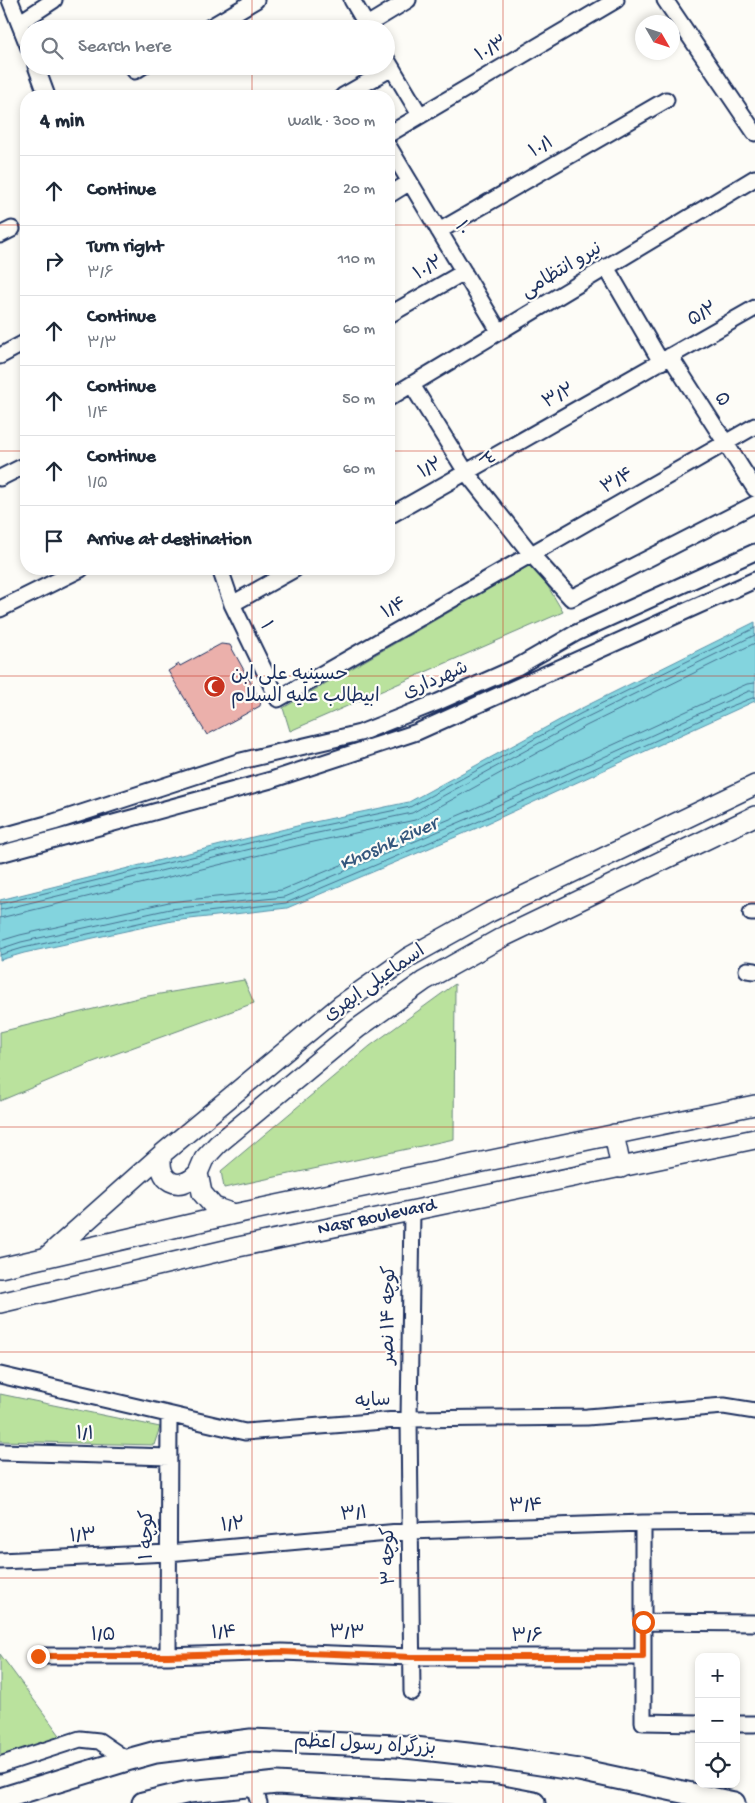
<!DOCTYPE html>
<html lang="en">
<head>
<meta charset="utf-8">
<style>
	:root { --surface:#fff; --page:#f6f6f7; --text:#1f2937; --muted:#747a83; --line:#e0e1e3 }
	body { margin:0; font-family:"Gochi Hand","Playpen Sans Arabic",sans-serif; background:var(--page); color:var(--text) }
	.controls { position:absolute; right:15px; bottom:15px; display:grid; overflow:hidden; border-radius:10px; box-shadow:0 2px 8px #0003 }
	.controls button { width:45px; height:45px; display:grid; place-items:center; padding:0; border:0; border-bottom:1px solid var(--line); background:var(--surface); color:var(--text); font:25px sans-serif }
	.compass { position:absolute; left:635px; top:15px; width:45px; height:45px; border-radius:50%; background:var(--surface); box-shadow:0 2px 8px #0003; rotate:129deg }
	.stop { position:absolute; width:15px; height:15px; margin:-11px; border:4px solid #ea580c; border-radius:50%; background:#fff }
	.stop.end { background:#ea580c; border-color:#fff; box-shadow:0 1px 5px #0008 }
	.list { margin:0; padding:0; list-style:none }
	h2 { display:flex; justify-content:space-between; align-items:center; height:65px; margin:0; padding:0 20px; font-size:21px }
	h2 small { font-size:16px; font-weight:400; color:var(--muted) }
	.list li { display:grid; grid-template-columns:32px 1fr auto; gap:15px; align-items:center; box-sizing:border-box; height:70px; padding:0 20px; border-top:1px solid var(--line) }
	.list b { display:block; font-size:19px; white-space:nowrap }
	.list p { margin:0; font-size:16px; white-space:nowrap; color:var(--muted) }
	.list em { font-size:16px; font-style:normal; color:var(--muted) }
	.icon { flex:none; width:28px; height:28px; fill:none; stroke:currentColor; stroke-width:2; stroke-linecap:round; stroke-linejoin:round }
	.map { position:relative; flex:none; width:755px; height:1803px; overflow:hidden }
	.search { position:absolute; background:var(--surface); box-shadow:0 2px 8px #0003; left:20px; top:20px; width:375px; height:55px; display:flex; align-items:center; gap:12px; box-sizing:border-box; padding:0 18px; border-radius:28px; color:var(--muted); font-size:19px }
	.panel { position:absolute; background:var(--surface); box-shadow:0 2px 8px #0003; left:20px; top:90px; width:375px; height:485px; border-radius:20px }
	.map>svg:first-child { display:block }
	.green { fill:#bae29d; stroke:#6a887e }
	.water { fill:#83d4de; stroke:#5992ab }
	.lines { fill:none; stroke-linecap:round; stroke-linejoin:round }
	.shore { stroke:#457191; stroke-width:1 }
	.building { fill:#ebb0ab; stroke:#1b2f5e }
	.minor-casing { stroke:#1b2f5e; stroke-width:19 }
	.major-casing { stroke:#1b2f5e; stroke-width:22 }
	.highway-casing { stroke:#1b2f5e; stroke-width:25 }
	.minor { stroke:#fdfcf7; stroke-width:15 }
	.major { stroke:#fdfcf7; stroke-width:19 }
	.highway { stroke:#fdfcf7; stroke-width:21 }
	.route { stroke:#ea580c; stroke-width:6 }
	.grid { fill:none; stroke:#c8321e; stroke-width:1; stroke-opacity:0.55 }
	.labels { text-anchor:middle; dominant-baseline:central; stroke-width:4.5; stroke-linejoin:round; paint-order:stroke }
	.street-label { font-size:19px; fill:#1b2f5e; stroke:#fdfcf7 }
	.poi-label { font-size:19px; fill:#1b2f5e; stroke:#fdfcf7; text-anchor:start }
	.water-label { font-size:20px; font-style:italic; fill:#35587e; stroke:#fdfcf7 }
</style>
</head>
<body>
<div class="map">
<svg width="755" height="1803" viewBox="0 0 755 1803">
	<rect width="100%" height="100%" fill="#fdfcf7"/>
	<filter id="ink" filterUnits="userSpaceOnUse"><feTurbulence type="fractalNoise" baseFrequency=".02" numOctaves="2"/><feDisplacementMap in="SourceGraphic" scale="10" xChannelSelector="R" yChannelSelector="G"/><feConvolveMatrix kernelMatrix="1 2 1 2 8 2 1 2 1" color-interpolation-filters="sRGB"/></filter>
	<g filter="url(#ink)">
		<path class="green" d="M534 563 563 612 290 731 283 708Z
			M244 980 254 1003 93 1062 0 1101V1032L142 997Z
			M455 984 454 1139 224 1188 221 1171 370 1046Z
			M0 1394 160 1427 154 1445 0 1441Z
			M0 1654 62 1738 0 1758Z"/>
		<path class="water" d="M755 622V701L477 828 287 908 172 921 24 953 0 960V900L305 824 409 802 578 710Z"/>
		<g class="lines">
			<path class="shore" d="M0 904 306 829 410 807 580 714 755 628
				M0 910 308 835 412 813 583 719 755 635
				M0 918 309 843 415 820 586 726 755 643
				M0 941 20 935 169 902 282 890 469 811 724 694 747 684 755 683
				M0 949 21 942 170 909 284 897 472 817 727 701 749 691H755
				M0 955 23 948 171 916 286 903 475 823 729 707 755 697"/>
		</g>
		<path class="building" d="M221 644 230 645 261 701 260 706 207 735 168 671 179 664 180 666Z"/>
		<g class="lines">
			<defs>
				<path id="minor" d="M10 0 29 48
					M352 0 369 29
					M665 0 755 133
					M19 23 54 0
					M367 25 408 0
					M207 29 256 0
					M386 58 420 115
					M36 66 47 96
					M135 71 143 66
					M343 96 392 68
					M389 134 616 0
					M389 147 499 331
					M389 195 410 182
					M439 231 666 100
					M0 235 12 229
					M606 267 661 362
					M389 315 464 272
					M0 356 26 342
					M670 356 755 489
					M412 385 466 472 531 554 571 598 755 504
					M389 398 755 178
					M0 478 26 465
					M389 516 755 308
					M220 569 232 604 278 699 755 426
					M232 604 295 569
					M0 609 81 569
					M0 837 54 822 241 761 360 733 438 702 517 667 576 633 755 552
					M0 854 271 780 417 732 755 580
					M751 913H755
					M747 970 755 971
					M0 1375 245 1432 409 1419 587 1417 724 1406 755 1411
					M0 1452 169 1457
					M643 1523V1722L699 1723
					M0 1561 168 1553 410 1531 643 1523 755 1522
					M643 1622 755 1623
					M38 1656H168L282 1652 411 1657H643
					M168 1656 169 1415
					M412 1692 409 1419 412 1211
					M736 1724H755
					M0 1765 80 1739 99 1741 127 1760
					M253 1785 259 1803"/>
				<path id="major" d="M614 1134 621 1168
					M162 1154C156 1181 179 1194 198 1173
					M234 1214 214 1207 202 1193 198 1173 204 1159 218 1144 358 1028 424 981 501 938 755 816
					M45 1258 162 1154 341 1005 409 957 488 913 755 785
					M0 1268 234 1214 755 1105
					M0 1303 238 1247 755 1139"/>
				<path id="highway" d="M0 1799 127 1760 156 1752 251 1740 397 1746 494 1757 579 1770 734 1803
					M143 1803 189 1792 277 1783 497 1796 534 1803"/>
			</defs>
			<use href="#minor" class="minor-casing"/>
			<use href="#major" class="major-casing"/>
			<use href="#highway" class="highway-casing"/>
			<use href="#minor" class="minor"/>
			<use href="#major" class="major"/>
			<use href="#highway" class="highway"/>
		</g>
	</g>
	<g class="lines" filter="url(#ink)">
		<path class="route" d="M38 1656H168L282 1652 411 1657H643V1622"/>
	</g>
	<path class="grid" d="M252 0V29M503 0V1803M252 66V96M0 225H26M389 225H755M0 451H26M389 451H755M252 569V1803M0 676H755M0 902H755M0 1127H755M0 1352H755M0 1578H755"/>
	<defs>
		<symbol id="mosque-disc" viewBox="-11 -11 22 22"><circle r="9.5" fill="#c8321e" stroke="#fdfcf7"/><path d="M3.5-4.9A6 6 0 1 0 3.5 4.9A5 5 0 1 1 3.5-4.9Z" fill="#fff"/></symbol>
	</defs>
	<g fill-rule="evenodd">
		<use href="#mosque-disc" x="202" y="674" width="25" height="25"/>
	</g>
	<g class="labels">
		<g class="street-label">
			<text transform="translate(492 50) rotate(-30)">۱۰/۳</text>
			<text transform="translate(542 148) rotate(-30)">۱۰/۱</text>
			<text transform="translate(461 229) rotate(59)">۱۰</text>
			<text transform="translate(429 269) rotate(-30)">۱۰/۲</text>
			<text transform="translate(562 271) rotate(-31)">نیرو انتظامی</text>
			<text transform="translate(703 315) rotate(-30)">۵/۲</text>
			<text transform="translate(559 397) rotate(-29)">۳/۲</text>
			<text transform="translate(721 400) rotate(58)">۵</text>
			<text transform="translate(484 461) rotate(55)">۳</text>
			<text transform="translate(431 469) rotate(-29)">۱/۲</text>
			<text transform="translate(618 482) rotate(-30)">۳/۴</text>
			<text transform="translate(395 609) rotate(-30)">۱/۴</text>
			<text transform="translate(265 626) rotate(64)">۱</text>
			<text transform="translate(436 681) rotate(-23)">شهرداری</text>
			<text transform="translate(375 984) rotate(-35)">اسماعیلی ابهری</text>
			<text transform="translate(377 1218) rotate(-12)">Nasr Boulevard</text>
			<text transform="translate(390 1315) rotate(-89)">کوچه ۱۴ نصر</text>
			<text transform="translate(373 1402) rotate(-4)">سایه</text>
			<text transform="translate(85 1435) rotate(2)">۱/۱</text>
			<text transform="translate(526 1507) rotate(-2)">۳/۴</text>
			<text transform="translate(354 1515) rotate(-5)">۳/۱</text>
			<text transform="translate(233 1526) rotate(-5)">۱/۲</text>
			<text transform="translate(148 1535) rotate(-90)">کوچه ۱</text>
			<text transform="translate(83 1537) rotate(-3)">۱/۳</text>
			<text transform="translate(390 1556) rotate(-91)">کوچه ۳</text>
			<text transform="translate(224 1634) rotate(-2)">۱/۴</text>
			<text transform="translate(347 1634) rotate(2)">۳/۳</text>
			<text x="103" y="1636">۱/۵</text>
			<text x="527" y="1637">۳/۶</text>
			<text transform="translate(365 1746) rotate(3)">بزرگراه رسول اعظم</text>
		</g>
		<g class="poi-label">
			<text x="231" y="675">حسینیه علی ابن<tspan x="231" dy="22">ابیطالب علیه السلام</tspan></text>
		</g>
		<g class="water-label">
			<text transform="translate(389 845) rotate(-24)">Khoshk River</text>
		</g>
	</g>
</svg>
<div class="controls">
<button>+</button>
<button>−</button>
<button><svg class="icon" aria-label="locate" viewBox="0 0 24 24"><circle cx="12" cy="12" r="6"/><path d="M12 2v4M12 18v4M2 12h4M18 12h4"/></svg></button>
</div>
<svg class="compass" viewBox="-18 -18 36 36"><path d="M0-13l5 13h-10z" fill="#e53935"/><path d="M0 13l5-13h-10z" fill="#747a83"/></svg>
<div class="stop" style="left:643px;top:1622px"></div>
<div class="stop end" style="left:38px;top:1656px"></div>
<div class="search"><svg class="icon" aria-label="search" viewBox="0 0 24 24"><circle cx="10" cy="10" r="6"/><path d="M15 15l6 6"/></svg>Search here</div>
<section class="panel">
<h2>4 min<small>Walk · 300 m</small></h2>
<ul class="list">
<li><svg class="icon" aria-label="ahead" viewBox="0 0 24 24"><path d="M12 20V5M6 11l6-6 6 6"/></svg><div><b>Continue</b></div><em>20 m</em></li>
<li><svg class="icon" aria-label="right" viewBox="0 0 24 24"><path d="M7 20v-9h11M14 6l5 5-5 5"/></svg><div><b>Turn right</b><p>۳/۶</p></div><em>110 m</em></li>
<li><svg class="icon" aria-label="ahead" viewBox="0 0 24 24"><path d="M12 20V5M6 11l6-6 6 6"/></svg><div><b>Continue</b><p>۳/۳</p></div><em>60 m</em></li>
<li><svg class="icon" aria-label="ahead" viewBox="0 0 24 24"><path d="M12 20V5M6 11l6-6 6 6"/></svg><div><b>Continue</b><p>۱/۴</p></div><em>50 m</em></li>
<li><svg class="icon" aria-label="ahead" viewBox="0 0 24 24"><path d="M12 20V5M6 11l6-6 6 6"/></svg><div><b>Continue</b><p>۱/۵</p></div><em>60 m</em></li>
<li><svg class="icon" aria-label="arrive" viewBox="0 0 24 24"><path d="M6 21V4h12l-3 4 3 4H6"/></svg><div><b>Arrive at destination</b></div></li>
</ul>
</section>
</div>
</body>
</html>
